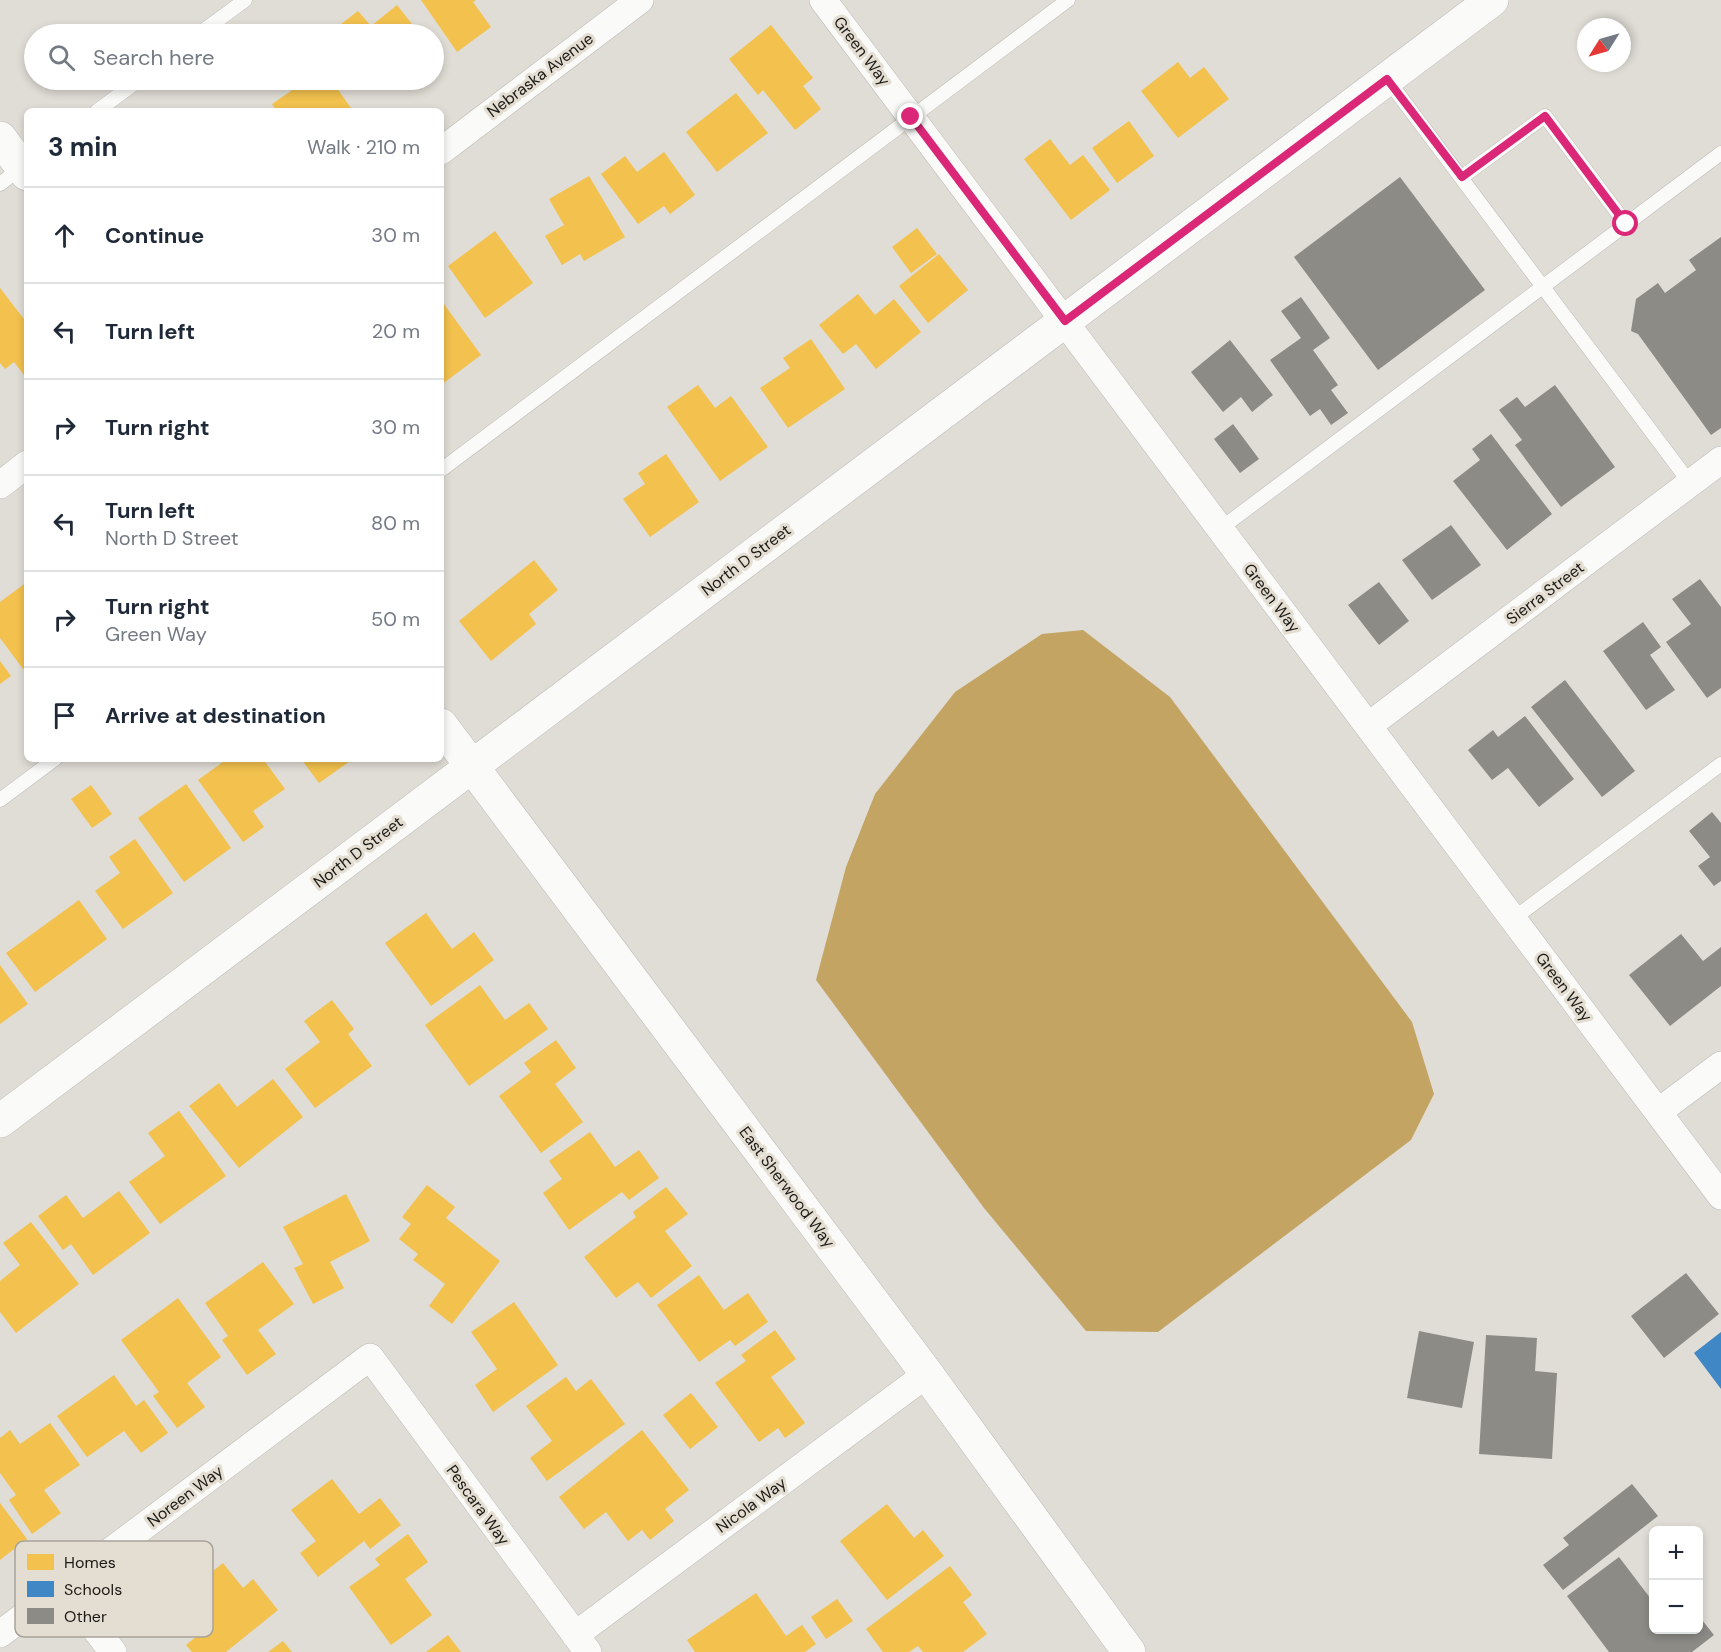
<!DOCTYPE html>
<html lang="en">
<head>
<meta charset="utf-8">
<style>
	:root { --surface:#fff; --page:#f6f6f7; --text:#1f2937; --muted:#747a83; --line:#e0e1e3 }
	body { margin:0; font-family:"DM Sans",sans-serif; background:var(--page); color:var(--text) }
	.controls { position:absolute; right:18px; bottom:18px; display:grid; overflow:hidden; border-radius:9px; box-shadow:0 3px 9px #0003 }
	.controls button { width:54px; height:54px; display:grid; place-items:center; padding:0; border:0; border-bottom:2px solid var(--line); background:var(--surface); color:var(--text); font:30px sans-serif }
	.compass { position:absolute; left:1577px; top:18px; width:54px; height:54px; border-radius:50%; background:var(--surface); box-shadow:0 3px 9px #0003; rotate:233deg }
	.stop { position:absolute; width:18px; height:18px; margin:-14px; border:4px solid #db2777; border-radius:50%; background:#fff }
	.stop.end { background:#db2777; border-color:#fff; box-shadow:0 2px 6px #0008 }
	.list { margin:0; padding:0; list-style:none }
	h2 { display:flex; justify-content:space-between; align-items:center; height:78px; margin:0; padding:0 24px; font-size:26px }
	h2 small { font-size:20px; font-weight:400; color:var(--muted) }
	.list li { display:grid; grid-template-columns:39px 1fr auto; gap:18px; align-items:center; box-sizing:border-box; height:96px; padding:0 24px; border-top:2px solid var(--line) }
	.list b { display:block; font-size:22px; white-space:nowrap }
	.list p { margin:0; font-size:20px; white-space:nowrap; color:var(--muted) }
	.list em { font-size:20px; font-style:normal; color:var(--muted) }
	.icon { flex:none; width:33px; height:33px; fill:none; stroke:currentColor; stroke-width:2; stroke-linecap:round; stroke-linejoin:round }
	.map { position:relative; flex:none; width:1721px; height:1652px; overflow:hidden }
	.search { position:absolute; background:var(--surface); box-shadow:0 3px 9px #0003; left:24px; top:24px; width:420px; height:66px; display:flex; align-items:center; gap:15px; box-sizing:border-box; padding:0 21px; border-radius:33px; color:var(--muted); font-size:22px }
	.panel { position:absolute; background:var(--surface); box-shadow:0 3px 9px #0003; left:24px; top:108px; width:420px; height:654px; border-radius:9px }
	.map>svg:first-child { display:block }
	.water { fill:#c3a462 }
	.homes { fill:#f2c14e }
	.schools { fill:#3f88c5 }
	.building { fill:#8d8b86 }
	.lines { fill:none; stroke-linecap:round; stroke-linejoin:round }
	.service-casing { stroke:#bebbb6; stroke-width:15 }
	.minor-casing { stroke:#bebbb6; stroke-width:28 }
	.tertiary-casing { stroke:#bebbb6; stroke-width:34 }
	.service { stroke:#fafaf9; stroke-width:14 }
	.minor { stroke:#fafaf9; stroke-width:27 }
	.tertiary { stroke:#fafaf9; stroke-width:33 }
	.route { stroke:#db2777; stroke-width:8 }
	.labels { text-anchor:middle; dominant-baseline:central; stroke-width:6; stroke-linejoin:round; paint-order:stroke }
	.street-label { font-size:16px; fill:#1b1915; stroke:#e4ded2 }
	.key { fill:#e4ded2; stroke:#a8a399; stroke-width:1.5 }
	.key-label { font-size:16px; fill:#1b1915 }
</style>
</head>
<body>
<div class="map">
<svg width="1721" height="1652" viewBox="0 0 1721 1652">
	<rect width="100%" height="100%" fill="#e0ddd6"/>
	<path class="water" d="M1083 630 1170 697 1412 1022 1434 1094 1411 1140 1158 1332 1086 1331 984 1208 816 980 846 867 875 794 955 692 1042 634Z"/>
	<path class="homes" d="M421 0H476L473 2 491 27 457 52Z
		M397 5 420 34H349L341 24 358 11 371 26Z
		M771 25 813 78 803 86 821 109 795 130 763 90 758 95 729 59Z
		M1178 62 1190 78 1204 67 1229 99 1178 138 1141 91Z
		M307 80H331L351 108 346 111H277L272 104Z
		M736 93 768 133 717 172 686 132Z
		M1129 121 1154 156 1117 183 1092 148Z
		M1050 139 1070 165 1083 155 1110 190 1071 220 1024 159Z
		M664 152 695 195 670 214 664 206 638 224 601 174 625 156 637 172Z
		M589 176 625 237 584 261 580 254 562 265 545 236 564 225 549 199Z
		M917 228 937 254 911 273 892 247Z
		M495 231 533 283 485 318 448 266Z
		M939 254 968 290 928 323 899 286Z
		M0 288 27 323V379L14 362 5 369 0 363Z
		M858 294 875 315 894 299 921 332 876 369 856 344 843 354 819 325Z
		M441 300 481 355 441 385Z
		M811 339 845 389 788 428 760 388 790 368 783 358Z
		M698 385 715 408 731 396 768 447 720 481 667 407Z
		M666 454 699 502 650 537 623 499 645 484 638 473Z
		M534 560 558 590 529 614 536 624 491 661 459 621Z
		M27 582V666L23 669 0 638V602Z
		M0 661 11 676 0 684Z
		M227 759H263L285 789 253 811 264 827 243 842 198 780Z
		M301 759H353L319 783Z
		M186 784 231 848 184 882 138 818Z
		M91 785 112 814 92 828 71 799Z
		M135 839 173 893 123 929 95 891 120 873 109 857Z
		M79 900 107 939 35 992 6 953Z
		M426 913 452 949 474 932 494 960 431 1006 385 943Z
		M0 965 28 1004 0 1024Z
		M480 985 505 1020 529 1003 548 1029 469 1086 425 1025Z
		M332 1000 354 1029 348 1034 372 1066 315 1108 285 1069 320 1042 304 1021Z
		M556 1040 576 1068 555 1084 583 1122 541 1153 499 1096 531 1072 524 1063Z
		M273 1079 303 1117 239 1168 189 1106 219 1083 237 1107Z
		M179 1111 226 1176 160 1224 129 1182 165 1156 148 1133Z
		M590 1132 615 1167 639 1150 659 1178 629 1200 622 1192 569 1230 543 1193 562 1179 549 1161Z
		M427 1185 455 1207 446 1218 500 1261 452 1324 429 1306 445 1284 413 1260 418 1254 399 1239 411 1224 402 1217Z
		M666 1187 688 1214 665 1231 692 1266 651 1298 638 1282 616 1298 584 1257 636 1217 633 1212Z
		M119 1191 150 1233 93 1275 71 1244 63 1250 38 1216 66 1195 83 1218Z
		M346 1194 370 1241 330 1262 344 1288 313 1304 294 1268 303 1264 283 1227Z
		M31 1222 79 1284 16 1333 0 1312V1281L20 1265 3 1243Z
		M263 1262 294 1304 258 1330 276 1354 247 1375 222 1340 228 1336 205 1303Z
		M699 1275 724 1310 748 1293 768 1322 735 1346 730 1340 699 1362 657 1305Z
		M178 1298 221 1357 187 1383 205 1407 177 1428 153 1396 159 1392 121 1340Z
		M514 1302 558 1365 493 1412 475 1385 497 1369 471 1332Z
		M775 1330 796 1359 771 1377 805 1423 785 1438 778 1428 759 1442 715 1383 746 1361 741 1355Z
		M114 1375 136 1406 144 1400 168 1433 141 1453 124 1431 87 1457 57 1416Z
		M566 1377 576 1391 591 1379 625 1424 547 1481 530 1458 552 1441 526 1406Z
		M691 1393 718 1427 690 1449 663 1415Z
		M50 1423 80 1465 44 1490 61 1513 32 1534 9 1500 16 1495 0 1473V1438L10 1430 20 1444Z
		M642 1430 689 1490 665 1509 674 1521 650 1540 642 1530 628 1541 606 1512 584 1529 559 1497Z
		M332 1479 359 1514 380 1498 401 1525 370 1549 364 1541 318 1577 300 1553 316 1541 291 1510Z
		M0 1503 27 1539 0 1560Z
		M887 1504 914 1538 923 1530 944 1556 887 1600 840 1541Z
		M408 1534 428 1562 405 1579 432 1615 391 1645 349 1587 380 1565 375 1559Z
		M223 1563 243 1588 253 1579 278 1610 226 1652H192L186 1645 209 1626 184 1594Z
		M950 1566 972 1595 963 1602 987 1634 963 1652H923L918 1646 909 1652H883L866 1629Z
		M756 1593 786 1636 802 1625 816 1644 805 1652H695L687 1640Z
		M837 1599 853 1621 826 1639 811 1617Z
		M448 1635 461 1652H426Z
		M283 1641 292 1652H268Z"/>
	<path class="schools" d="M1721 1332V1389L1694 1353Z"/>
	<path class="building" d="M1400 177 1485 290 1378 370 1294 257Z
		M1721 237V428L1711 435 1638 334 1631 331 1636 299 1658 283 1665 293 1696 270 1689 260Z
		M1301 297 1330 338 1313 350 1338 385 1331 390 1348 413 1331 425 1320 409 1310 416 1270 360 1301 338 1281 311Z
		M1230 340 1273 395 1252 412 1241 397 1223 412 1191 372Z
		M1555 385 1615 467 1561 507 1515 445 1522 440 1499 410 1517 397 1525 407Z
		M1233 424 1259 459 1240 473 1214 439Z
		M1491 434 1552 514 1507 550 1453 481 1480 460 1472 449Z
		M1451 525 1481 565 1432 600 1402 560Z
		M1700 579 1721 607V688L1707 698 1666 642 1691 624 1672 599Z
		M1379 582 1409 621 1379 645 1348 605Z
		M1643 622 1661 647 1650 655 1675 690 1646 710 1603 651Z
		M1565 680 1635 771 1602 797 1531 707Z
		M1525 716 1574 779 1539 807 1508 768 1492 780 1468 750 1493 730 1498 737Z
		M1712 812 1721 823V881L1714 886 1698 866 1710 857 1689 831Z
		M1681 934 1703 961 1721 947V986L1670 1026 1629 975Z
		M1686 1273 1719 1314 1664 1358 1631 1316Z
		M1419 1331 1474 1342 1462 1408 1407 1398Z
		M1486 1335 1537 1338 1535 1371 1557 1373 1552 1459 1479 1454Z
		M1632 1484 1658 1516 1563 1590 1543 1565 1569 1545 1563 1538Z
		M1619 1557 1654 1603V1630H1698V1615L1714 1635 1692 1652H1609L1567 1596Z"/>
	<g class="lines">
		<defs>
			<path id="service" d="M199 34 245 0
				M1387 79 1690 483
				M97 111 139 80
				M1462 177 1545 116 1626 224
				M0 184 22 167
				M441 470 1068 0
				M1220 529 1721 153
				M0 800 55 759
				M1513 919 1721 764"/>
			<path id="minor" d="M823 0 1721 1196
				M441 151 640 0
				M0 485 27 464
				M1368 726 1721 460
				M1658 1112 1721 1065
				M63 1587 113 1652
				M0 1634 370 1357 588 1652
				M575 1635 927 1374"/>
			<path id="tertiary" d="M0 138 27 174
				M441 725 927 1374 1129 1652
				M0 1121 1492 0"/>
		</defs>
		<use href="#service" class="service-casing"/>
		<use href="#minor" class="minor-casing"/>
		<use href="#tertiary" class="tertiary-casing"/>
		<use href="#service" class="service"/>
		<use href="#minor" class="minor"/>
		<use href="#tertiary" class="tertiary"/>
	</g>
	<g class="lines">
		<path class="route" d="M911 117 1065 321 1387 79 1462 177 1545 116 1626 224"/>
	</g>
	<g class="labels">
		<g class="street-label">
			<text transform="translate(862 51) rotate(53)">Green Way</text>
			<text transform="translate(540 75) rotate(-37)">Nebraska Avenue</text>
			<text transform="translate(746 560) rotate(-37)">North D Street</text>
			<text transform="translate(1545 593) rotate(-37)">Sierra Street</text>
			<text transform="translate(1272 598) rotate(53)">Green Way</text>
			<text transform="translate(358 852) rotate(-37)">North D Street</text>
			<text transform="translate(1564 987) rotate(53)">Green Way</text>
			<text transform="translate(787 1187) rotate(53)">East Sherwood Way</text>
			<text transform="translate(185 1496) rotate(-37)">Noreen Way</text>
			<text transform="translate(478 1505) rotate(54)">Pescara Way</text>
			<text transform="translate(751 1505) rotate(-36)">Nicola Way</text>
		</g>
	</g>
	<rect x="15" y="1541" width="198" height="96" rx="9" class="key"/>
	<rect x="27" y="1554" width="27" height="16" fill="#f2c14e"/>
	<rect x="27" y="1581" width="27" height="16" fill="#3f88c5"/>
	<rect x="27" y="1608" width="27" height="16" fill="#8d8b86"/>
	<g class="key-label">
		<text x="64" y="1568">Homes</text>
		<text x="64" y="1595">Schools</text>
		<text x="64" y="1622">Other</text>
	</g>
</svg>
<div class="controls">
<button>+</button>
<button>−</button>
</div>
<svg class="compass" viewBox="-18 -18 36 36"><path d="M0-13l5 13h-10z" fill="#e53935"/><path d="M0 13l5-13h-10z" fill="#747a83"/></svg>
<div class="stop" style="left:1626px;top:224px"></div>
<div class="stop end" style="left:911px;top:117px"></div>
<div class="search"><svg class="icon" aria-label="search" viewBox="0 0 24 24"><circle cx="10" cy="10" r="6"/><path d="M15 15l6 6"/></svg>Search here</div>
<section class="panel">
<h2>3 min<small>Walk · 210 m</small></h2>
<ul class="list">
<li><svg class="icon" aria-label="ahead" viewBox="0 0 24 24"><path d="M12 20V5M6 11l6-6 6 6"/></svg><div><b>Continue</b></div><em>30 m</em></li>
<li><svg class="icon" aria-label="left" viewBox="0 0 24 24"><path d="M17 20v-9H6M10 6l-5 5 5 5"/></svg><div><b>Turn left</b></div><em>20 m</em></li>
<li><svg class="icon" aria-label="right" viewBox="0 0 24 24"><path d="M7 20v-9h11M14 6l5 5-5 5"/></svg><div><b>Turn right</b></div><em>30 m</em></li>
<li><svg class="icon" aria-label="left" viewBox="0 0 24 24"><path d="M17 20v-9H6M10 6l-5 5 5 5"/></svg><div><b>Turn left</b><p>North D Street</p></div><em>80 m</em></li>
<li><svg class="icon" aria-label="right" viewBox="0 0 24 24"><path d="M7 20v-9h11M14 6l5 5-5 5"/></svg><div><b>Turn right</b><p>Green Way</p></div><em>50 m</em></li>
<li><svg class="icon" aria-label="arrive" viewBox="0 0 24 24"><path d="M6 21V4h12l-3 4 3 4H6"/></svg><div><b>Arrive at destination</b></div></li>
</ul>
</section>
</div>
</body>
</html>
